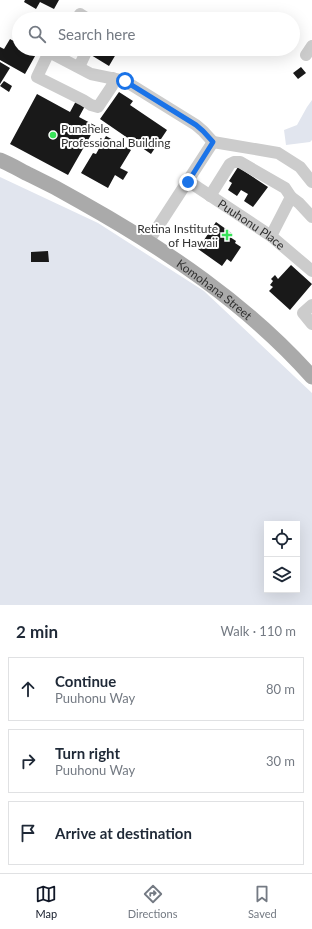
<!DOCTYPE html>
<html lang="en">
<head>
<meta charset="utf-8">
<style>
	:root { --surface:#fff; --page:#f6f6f7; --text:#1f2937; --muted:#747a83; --line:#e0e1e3; --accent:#111827 }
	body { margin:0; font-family:Lato,sans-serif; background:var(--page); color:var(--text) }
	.controls { position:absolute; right:12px; bottom:12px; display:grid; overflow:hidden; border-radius:0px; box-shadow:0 4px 16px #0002 }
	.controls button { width:36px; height:36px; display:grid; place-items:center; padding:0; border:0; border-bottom:1px solid var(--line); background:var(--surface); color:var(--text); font:20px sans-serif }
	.stop { position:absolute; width:12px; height:12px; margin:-9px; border:3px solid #1a73e8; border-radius:50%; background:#fff }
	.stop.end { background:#1a73e8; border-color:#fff; box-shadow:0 1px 4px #0008 }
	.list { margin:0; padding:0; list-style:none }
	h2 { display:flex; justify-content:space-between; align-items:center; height:52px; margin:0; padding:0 16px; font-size:17px }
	h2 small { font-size:13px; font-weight:400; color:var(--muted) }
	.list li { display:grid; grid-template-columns:26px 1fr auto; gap:12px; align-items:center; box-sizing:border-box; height:64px; margin:0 8px 8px; padding:0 8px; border:1px solid var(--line); border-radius:0px }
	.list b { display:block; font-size:15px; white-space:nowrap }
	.list p { margin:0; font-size:13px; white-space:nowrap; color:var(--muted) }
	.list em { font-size:13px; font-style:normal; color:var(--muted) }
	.icon { flex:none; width:22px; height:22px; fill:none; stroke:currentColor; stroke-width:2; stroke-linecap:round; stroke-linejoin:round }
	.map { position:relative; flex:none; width:312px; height:605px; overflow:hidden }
	.search { position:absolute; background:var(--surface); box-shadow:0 4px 16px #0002; left:12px; right:12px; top:12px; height:44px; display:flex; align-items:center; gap:10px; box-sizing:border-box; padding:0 14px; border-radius:22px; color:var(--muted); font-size:15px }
	.sheet { height:268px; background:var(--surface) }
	nav { display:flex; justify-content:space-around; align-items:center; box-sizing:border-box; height:56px; border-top:1px solid var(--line); background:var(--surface); font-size:11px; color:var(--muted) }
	nav a { display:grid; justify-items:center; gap:2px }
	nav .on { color:var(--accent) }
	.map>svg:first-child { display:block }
	.green { fill:#e1e5ee; fill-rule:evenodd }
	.building { fill:#191919 }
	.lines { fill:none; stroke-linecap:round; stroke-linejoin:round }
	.minor { stroke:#ccc; stroke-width:12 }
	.major { stroke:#aaa; stroke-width:15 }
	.route { stroke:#1a73e8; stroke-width:5 }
	.poi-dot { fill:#3ae35a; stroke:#fff; stroke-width:1.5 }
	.labels { text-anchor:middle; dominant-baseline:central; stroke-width:4; stroke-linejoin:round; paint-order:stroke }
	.poi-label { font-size:12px; fill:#323232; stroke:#fff; text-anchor:start }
	.street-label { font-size:12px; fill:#323232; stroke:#fff }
</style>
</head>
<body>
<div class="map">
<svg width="312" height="605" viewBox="0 0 312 605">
	<rect width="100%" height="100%" fill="#fff"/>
	<path class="green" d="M312 100V140L310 142 286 145 284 130 297 125 307 107Z
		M0 177 98 223 204 291 312 393V605H0ZM267 524H297V590H267Z"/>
	<path class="building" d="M25 0H59L54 9 40 2 36 9 24 2Z
		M10 39 19 44V49H39L25 74 0 60V47L4 49Z
		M95 49H119L109 66 91 55Z
		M0 62 10 68 0 84Z
		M301 67 306 73 298 79 293 73Z
		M4 81 12 86 9 92 0 86Z
		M119 92 133 101 130 105 167 130 151 154 100 119Z
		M37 94 70 112 76 101 85 106 79 117 96 126 68 175 10 144Z
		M106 136 131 150 120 168 128 172 123 180 115 175 108 188 81 173 93 153 96 154Z
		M238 167 268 187 253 207 244 201 248 194 241 190 237 196 228 190 232 183 229 181Z
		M216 222 233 234 230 237 236 241 235 243 241 247 231 262 227 259 222 266 198 249Z
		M48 251 49 262H31V252Z
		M291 265 312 284 290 310 269 291 273 287 270 285 273 281 271 279 275 275 278 279Z"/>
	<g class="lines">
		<g class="minor">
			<path d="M77 19 80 14 88 19"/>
			<path d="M306 55 312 46"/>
			<path d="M79 67 86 52 81 49"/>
			<path d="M113 78 112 86 98 107 91 105 83 100 37 77 49 52 91 74 125 81 196 125 203 131 213 142"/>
			<path d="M213 142 278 153 300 167 312 182"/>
			<path id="s1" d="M188 181 271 236 312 271"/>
			<path d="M210 196 230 164 234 162H240L285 188 291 197 271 236"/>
			<path d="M291 197 299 203 312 217"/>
			<path d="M148 242 213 142"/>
			<path d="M312 305 303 313 312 324"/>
		</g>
		<path class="major" id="s2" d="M0 160C10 164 20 170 30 175 47 183 64 192 81 202 165 249 247 304 312 377"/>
	</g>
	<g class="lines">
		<path class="route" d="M125 81 196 125 203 131 213 142 188 182"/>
	</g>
	<g class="poi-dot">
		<circle cx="53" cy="135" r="4"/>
		<path d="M225 229h4v4h4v4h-4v4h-4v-4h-4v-4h4z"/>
	</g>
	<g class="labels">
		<g class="poi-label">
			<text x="61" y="128">Punahele<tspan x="61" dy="14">Professional Building</tspan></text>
			<text x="218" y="228" text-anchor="end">Retina Institute<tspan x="218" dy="14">of Hawaii</tspan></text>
		</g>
		<g class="street-label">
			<text stroke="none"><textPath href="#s1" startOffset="77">Puuhonu Place</textPath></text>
			<text stroke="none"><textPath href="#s2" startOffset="251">Komohana Street</textPath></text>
		</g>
	</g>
</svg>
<div class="controls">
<button><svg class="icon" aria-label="locate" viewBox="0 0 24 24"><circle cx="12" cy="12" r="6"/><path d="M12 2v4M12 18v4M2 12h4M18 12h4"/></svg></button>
<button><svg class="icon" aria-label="layers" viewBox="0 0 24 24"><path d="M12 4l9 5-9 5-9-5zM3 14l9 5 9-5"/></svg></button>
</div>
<div class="stop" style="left:125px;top:81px"></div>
<div class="stop end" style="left:188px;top:182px"></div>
<div class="search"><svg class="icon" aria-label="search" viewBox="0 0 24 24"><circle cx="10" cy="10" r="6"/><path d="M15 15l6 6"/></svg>Search here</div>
</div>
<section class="sheet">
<h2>2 min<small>Walk · 110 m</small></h2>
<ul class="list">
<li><svg class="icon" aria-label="ahead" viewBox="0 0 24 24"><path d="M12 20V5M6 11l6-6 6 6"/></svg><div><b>Continue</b><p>Puuhonu Way</p></div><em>80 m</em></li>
<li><svg class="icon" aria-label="right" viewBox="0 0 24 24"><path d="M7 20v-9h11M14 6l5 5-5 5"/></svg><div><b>Turn right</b><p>Puuhonu Way</p></div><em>30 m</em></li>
<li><svg class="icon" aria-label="arrive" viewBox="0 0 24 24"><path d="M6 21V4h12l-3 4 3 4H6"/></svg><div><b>Arrive at destination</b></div></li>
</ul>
</section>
<nav>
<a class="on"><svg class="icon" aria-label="map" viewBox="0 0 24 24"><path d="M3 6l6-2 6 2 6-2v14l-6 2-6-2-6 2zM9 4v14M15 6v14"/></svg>Map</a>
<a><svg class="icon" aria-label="directions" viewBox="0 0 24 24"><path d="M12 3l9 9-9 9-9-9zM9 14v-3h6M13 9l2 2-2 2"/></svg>Directions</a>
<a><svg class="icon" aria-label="saved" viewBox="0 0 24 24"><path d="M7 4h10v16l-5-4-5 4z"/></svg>Saved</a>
</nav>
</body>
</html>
